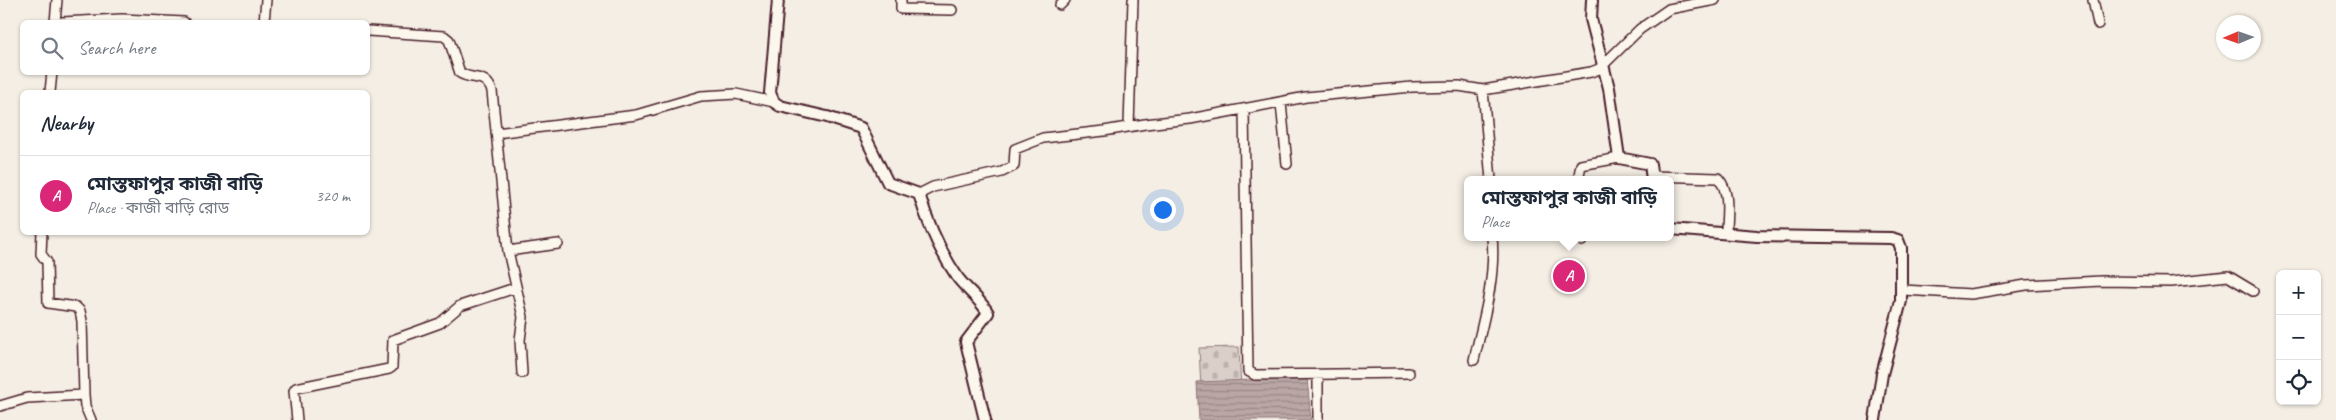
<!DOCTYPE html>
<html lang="en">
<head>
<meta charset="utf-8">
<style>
	:root { --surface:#fff; --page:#f6f6f7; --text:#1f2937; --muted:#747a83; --line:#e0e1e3; --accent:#db2777 }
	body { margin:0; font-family:Caveat,"Noto Sans Bengali",sans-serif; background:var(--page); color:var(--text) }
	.controls { position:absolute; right:15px; bottom:15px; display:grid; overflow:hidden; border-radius:8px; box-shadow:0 1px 4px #0004 }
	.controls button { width:45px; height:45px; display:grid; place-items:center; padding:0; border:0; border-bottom:1px solid var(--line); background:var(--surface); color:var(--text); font:25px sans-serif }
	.compass { position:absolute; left:2216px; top:15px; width:45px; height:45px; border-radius:50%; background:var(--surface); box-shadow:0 1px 4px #0004; rotate:268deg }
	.you { position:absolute; left:1162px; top:209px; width:18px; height:18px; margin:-12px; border:4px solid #fff; border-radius:50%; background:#1a73e8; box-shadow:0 0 0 8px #1a73e833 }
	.badge { display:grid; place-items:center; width:32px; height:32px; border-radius:50%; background:var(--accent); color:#fff; font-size:16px; font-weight:700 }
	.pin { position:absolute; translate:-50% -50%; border:2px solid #fff; box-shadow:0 1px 5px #0006 }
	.popup { position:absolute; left:1464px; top:176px; width:210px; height:65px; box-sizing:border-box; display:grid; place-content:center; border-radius:8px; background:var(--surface); filter:drop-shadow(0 1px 4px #0005); font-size:16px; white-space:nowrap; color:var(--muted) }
	.popup b { font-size:19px; color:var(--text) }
	.popup::after { content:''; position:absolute; left:50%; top:100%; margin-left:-10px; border:10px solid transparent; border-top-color:var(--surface) }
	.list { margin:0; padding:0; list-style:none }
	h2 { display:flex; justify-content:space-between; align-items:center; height:65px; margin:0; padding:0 20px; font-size:21px }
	h2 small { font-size:16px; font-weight:400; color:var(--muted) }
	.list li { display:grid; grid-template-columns:32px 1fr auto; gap:15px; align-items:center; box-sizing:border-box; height:80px; padding:0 20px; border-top:1px solid var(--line) }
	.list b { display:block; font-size:19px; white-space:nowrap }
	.list p { margin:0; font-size:16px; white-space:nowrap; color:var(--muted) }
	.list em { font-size:16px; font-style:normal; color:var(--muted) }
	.icon { flex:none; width:28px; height:28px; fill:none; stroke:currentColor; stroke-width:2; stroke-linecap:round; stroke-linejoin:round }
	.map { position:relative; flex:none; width:2336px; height:420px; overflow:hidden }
	.search { position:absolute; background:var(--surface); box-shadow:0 1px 4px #0004; left:20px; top:20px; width:350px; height:55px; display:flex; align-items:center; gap:12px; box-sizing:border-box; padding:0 18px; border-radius:8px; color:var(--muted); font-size:19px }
	.panel { position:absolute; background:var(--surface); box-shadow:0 1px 4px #0004; left:20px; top:90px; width:350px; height:145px; border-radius:8px }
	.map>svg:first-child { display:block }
	.cemetery { fill:url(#cemetery-stones); stroke:#92787a }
	.water { fill:url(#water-rules); stroke:#8d7174 }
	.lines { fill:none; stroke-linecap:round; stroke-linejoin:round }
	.minor-casing { stroke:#4a1f2b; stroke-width:12 }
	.tertiary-casing { stroke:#4a1f2b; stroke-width:14 }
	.minor { stroke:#fbf7ec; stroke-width:9 }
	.tertiary { stroke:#fbf7ec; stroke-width:10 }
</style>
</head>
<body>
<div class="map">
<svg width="2336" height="420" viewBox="0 0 2336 420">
	<defs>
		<pattern id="cemetery-stones" width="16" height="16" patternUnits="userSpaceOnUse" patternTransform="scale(1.25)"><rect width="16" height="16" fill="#dbd0c9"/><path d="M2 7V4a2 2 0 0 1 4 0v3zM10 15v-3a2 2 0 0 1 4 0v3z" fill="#bdb2ad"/></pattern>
		<pattern id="water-rules" width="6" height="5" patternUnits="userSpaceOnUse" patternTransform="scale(1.25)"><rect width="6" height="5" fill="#baa7a5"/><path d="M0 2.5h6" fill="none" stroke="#998787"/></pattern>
	</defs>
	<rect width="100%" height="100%" fill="#f4eee4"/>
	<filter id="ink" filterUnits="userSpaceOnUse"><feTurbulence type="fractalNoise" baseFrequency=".02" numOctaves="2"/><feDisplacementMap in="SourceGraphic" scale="10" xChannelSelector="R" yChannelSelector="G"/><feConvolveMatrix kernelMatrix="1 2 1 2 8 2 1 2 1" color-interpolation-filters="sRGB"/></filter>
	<g filter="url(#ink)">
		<path class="cemetery" d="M1239 347 1241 390 1201 389 1199 348Z"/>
		<path class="water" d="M1307 378 1311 420H1199L1197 382Z"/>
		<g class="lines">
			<defs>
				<path id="minor" d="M901 0V9L952 10
					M2093 0 2098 24
					M1060 5 1065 0
					M55 22 57 0
					M62 22 122 19 184 22
					M264 22 266 0
					M368 31 444 36 449 40 460 73C474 81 485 73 492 91L508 251 523 317 520 340 522 373
					M1483 90 1491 180
					M50 92 52 72
					M1281 103 1287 164
					M1244 110 1248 371 1255 375 1409 373
					M1129 126 1133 0
					M496 133 636 115 701 96 736 94 774 102
					M1652 176 1718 178C1731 192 1726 214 1726 232
					M1578 180 1581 165 1619 158
					M919 194 933 187 1002 172 1014 166 1015 149 1043 138 1104 131 1145 124 1190 119 1306 97 1412 87 1459 86 1483 90 1591 72 1599 69 1640 29 1669 9 1715 0
					M42 232 41 254 47 262 48 303 76 307 80 311 82 321 84 395
					M1582 237V241
					M508 251 558 244
					M1903 290 1971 294 2026 285 2101 281 2171 282 2228 276 2253 291
					M1474 360C1483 321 1496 278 1492 237
					M1318 374V420
					M0 406 27 398 84 395 85 406 91 420
					M297 420 294 391 296 388 389 369 392 367 393 340 440 323 460 306 515 288"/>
				<path id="tertiary" d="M778 0 770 93 774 102 780 106 827 117 861 128 888 183 919 194C928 224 940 252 958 278 968 291 980 299 988 313L966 342 985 420
					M1592 0 1591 19 1609 88 1619 158 1650 164 1652 180
					M1670 229 1757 236 1891 238 1898 240 1901 248V301L1882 374 1875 420"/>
			</defs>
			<use href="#minor" class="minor-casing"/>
			<use href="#tertiary" class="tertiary-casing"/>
			<use href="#minor" class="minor"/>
			<use href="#tertiary" class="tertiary"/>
		</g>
	</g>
</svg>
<div class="controls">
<button>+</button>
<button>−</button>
<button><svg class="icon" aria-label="locate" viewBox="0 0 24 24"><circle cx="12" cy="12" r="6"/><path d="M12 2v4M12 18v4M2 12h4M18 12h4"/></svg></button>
</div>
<svg class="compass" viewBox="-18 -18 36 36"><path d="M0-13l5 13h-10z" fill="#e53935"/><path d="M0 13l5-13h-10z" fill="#747a83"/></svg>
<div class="you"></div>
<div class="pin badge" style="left:1569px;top:276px">A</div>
<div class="popup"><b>মোস্তফাপুর কাজী বাড়ি</b>Place</div>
<div class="search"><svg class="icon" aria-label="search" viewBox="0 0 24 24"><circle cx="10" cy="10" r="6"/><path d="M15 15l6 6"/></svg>Search here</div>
<section class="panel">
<h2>Nearby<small></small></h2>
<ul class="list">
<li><span class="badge">A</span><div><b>মোস্তফাপুর কাজী বাড়ি</b><p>Place · কাজী বাড়ি রোড</p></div><em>320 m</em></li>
</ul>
</section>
</div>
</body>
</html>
